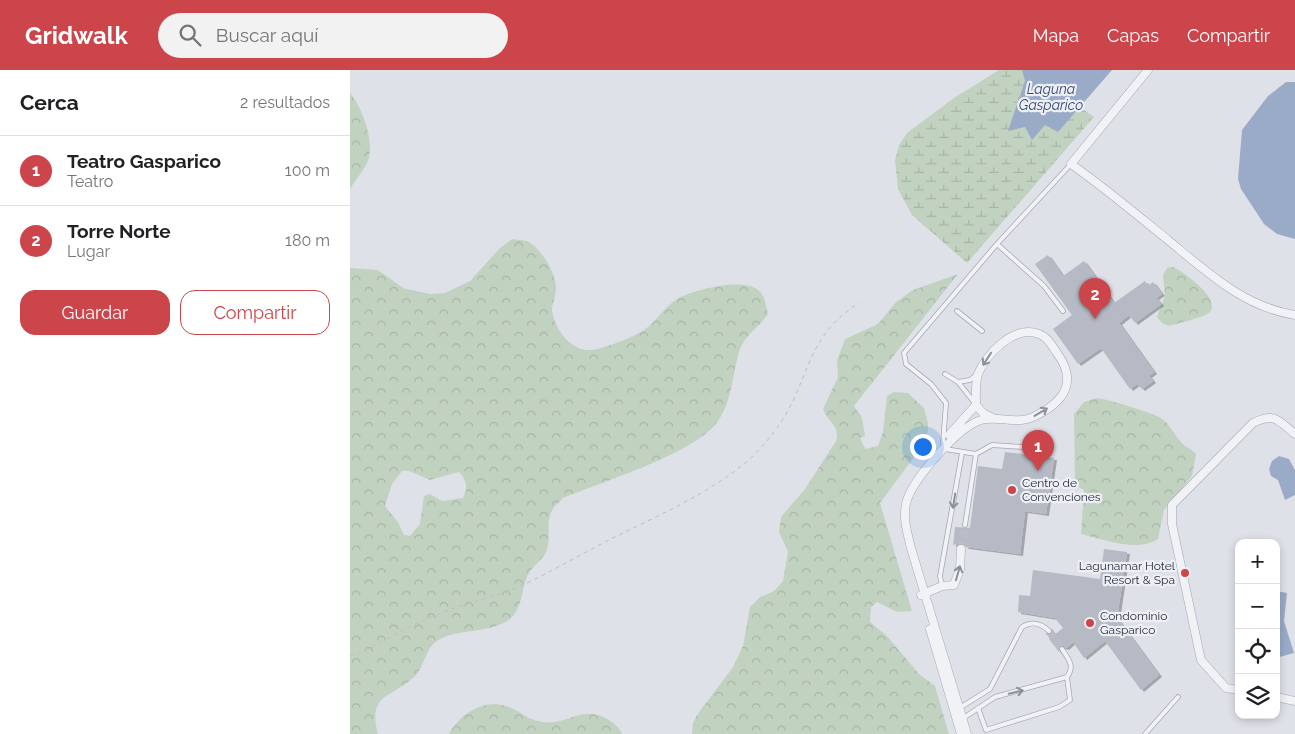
<!DOCTYPE html>
<html lang="es">
<head>
<meta charset="utf-8">
<style>
	:root { --surface:#fff; --page:#f2f2f2; --text:#202124; --muted:#757577; --line:#e0e0e0; --accent:#cc454b }
	body { margin:0; font-family:Raleway,sans-serif; background:var(--page); color:var(--text) }
	.controls { position:absolute; right:15px; bottom:15px; display:grid; overflow:hidden; border-radius:10px; box-shadow:0 2px 8px #0003 }
	.controls button { width:45px; height:45px; display:grid; place-items:center; padding:0; border:0; border-bottom:1px solid var(--line); background:var(--surface); color:var(--text); font:25px sans-serif }
	.you { position:absolute; left:572px; top:376px; width:18px; height:18px; margin:-12px; border:4px solid #fff; border-radius:50%; background:#1a73e8; box-shadow:0 0 0 8px #1a73e833 }
	.badge { display:grid; place-items:center; width:32px; height:32px; border-radius:50%; background:var(--accent); color:#fff; font-size:16px; font-weight:700 }
	.pin { position:absolute; translate:-50% -41px; filter:drop-shadow(0 1px 2px #0008) }
	.pin::after { content:''; position:absolute; top:26px; width:18px; height:15px; background:inherit; clip-path:polygon(0 0,100% 0,50% 100%) }
	.list { margin:0; padding:0; list-style:none }
	h2 { display:flex; justify-content:space-between; align-items:center; height:65px; margin:0; padding:0 20px; font-size:21px }
	h2 small { font-size:16px; font-weight:400; color:var(--muted) }
	.list li { display:grid; grid-template-columns:32px 1fr auto; gap:15px; align-items:center; box-sizing:border-box; height:70px; padding:0 20px; border-top:1px solid var(--line) }
	.list b { display:block; font-size:19px; white-space:nowrap }
	.list p { margin:0; font-size:16px; white-space:nowrap; color:var(--muted) }
	.list em { font-size:16px; font-style:normal; color:var(--muted) }
	.actions { display:flex; gap:10px; padding:15px 20px }
	.actions a { flex:1; padding:11px 0; border:1px solid var(--accent); border-radius:15px; text-align:center; font-size:18px; color:var(--accent) }
	.actions .main { background:var(--accent); color:#fff }
	.icon { flex:none; width:28px; height:28px; fill:none; stroke:currentColor; stroke-width:2; stroke-linecap:round; stroke-linejoin:round }
	.map { position:relative; flex:none; width:945px; height:664px; overflow:hidden }
	header { display:flex; align-items:center; gap:30px; box-sizing:border-box; height:70px; padding:0 25px; background:var(--accent); color:#fff }
	header strong { font-size:24px }
	nav { display:flex; gap:28px; margin-inline-start:auto; font-size:18px }
	.search { width:350px; height:45px; background:var(--page); display:flex; align-items:center; gap:12px; box-sizing:border-box; padding:0 18px; border-radius:28px; color:var(--muted); font-size:19px }
	main { display:flex }
	aside { flex:1; background:var(--surface) }
	.map>svg:first-child { display:block }
	.forest { fill:url(#forest-crowns); fill-rule:evenodd }
	.wetland { fill:url(#wetland-marsh) }
	.water { fill:#9aabc8 }
	.building { fill:#b6bac4; filter:url(#shadow) }
	.lines { fill:none; stroke-linecap:round; stroke-linejoin:round }
	.minor-tunnel { stroke:#babdc6; stroke-width:8; stroke-dasharray:8 4; stroke-linecap:butt }
	.service-casing { stroke:#a4a8b2; stroke-width:5.5 }
	.minor-casing { stroke:#a4a8b2; stroke-width:9 }
	.path { stroke:#bdbfc6; stroke-width:1; stroke-dasharray:4 4; stroke-linecap:butt }
	.service { stroke:#f1f2f6; stroke-width:4 }
	.minor { stroke:#f1f2f6; stroke-width:8 }
	.oneway { stroke:#8c909a }
	.poi-dot { fill:#cc454b; stroke:#eef0f5; stroke-width:2 }
	.labels { text-anchor:middle; dominant-baseline:central; stroke-width:4.5; stroke-linejoin:round; paint-order:stroke }
	.poi-label { font-size:12px; fill:#282e3e; stroke:#eef0f5; text-anchor:start }
	.water-label { font-size:14px; font-style:italic; fill:#334972; stroke:#eef0f5 }
</style>
</head>
<body>
<header>
<strong>Gridwalk</strong>
<div class="search"><svg class="icon" aria-label="search" viewBox="0 0 24 24"><circle cx="10" cy="10" r="6"/><path d="M15 15l6 6"/></svg>Buscar aquí</div>
<nav><a>Mapa</a><a>Capas</a><a>Compartir</a></nav>
</header>
<main>
<aside>
<h2>Cerca<small>2 resultados</small></h2>
<ul class="list">
<li><span class="badge">1</span><div><b>Teatro Gasparico</b><p>Teatro</p></div><em>100 m</em></li>
<li><span class="badge">2</span><div><b>Torre Norte</b><p>Lugar</p></div><em>180 m</em></li>
</ul>
<div class="actions"><a class="main">Guardar</a><a>Compartir</a></div>
</aside>
<div class="map">
<svg width="945" height="664" viewBox="0 0 945 664">
	<defs>
		<pattern id="forest-crowns" width="20" height="18" patternUnits="userSpaceOnUse" patternTransform="scale(1.25)"><rect width="20" height="18" fill="#c2d2c0"/><path d="M2 6a3 3 0 1 1 6 0M12 15a3 3 0 1 1 6 0" fill="none" stroke="#a7b5a6"/></pattern>
		<pattern id="wetland-marsh" width="20" height="14" patternUnits="userSpaceOnUse" patternTransform="scale(1.25)"><rect width="20" height="14" fill="#c2d2c0"/><path d="M1 5h8M5 5V1M11 12h8M15 12V8" fill="none" stroke="#a7b5a6"/></pattern>
		<filter id="shadow"><feDropShadow dx="3" dy="2" stdDeviation="0" flood-color="#0004"/></filter>
	</defs>
	<rect width="100%" height="100%" fill="#dfe1e8"/>
	<path class="forest" d="M0 23C13 38 26 75 17 93 13 102 5 110 0 119Z
		M162 169C166 170 173 170 177 171 191 178 206 203 206 218 206 226 202 233 202 240 204 258 221 282 241 280 253 279 284 267 294 260 307 251 314 237 327 229 343 220 392 207 408 220 415 225 416 236 418 244 410 257 396 264 390 279 382 303 383 330 368 351 347 383 251 412 213 428 210 432 205 435 203 439 194 453 203 470 195 484 190 492 181 497 177 507 171 522 172 542 157 551 137 563 112 559 92 568 74 576 76 596 64 607 42 628 17 623 28 664H0V198L28 200 53 218 80 224 95 223 120 211 150 178ZM52 401H59L80 410 109 402C117 410 118 418 113 428L92 431 80 424 74 426 70 454 60 466 54 465 48 452 35 436 42 414Z
		M824 197C834 203 871 228 860 242 856 247 826 254 819 256L812 253 807 247 815 226 813 205 817 198Z
		M608 204 504 336 512 348 515 366 510 368 515 379 528 376 533 362 537 326 544 322 558 323 574 338 578 353V361L573 375 530 433 562 541 547 542 527 532 521 537 520 552 537 566 569 604 585 616 599 664H342L343 653 347 645 383 597 393 576 400 537 410 527 424 521 433 511 438 482 429 462 431 447 455 419 486 371C491 356 477 352 473 339L488 307 487 290 495 269 528 254 546 232 563 220Z
		M747 328C754 328 806 344 811 348 820 354 824 365 831 372 836 378 841 378 846 384L842 406 814 440 808 469C787 483 753 469 731 464L734 420 725 415 724 344 734 332Z
		M145 634C165 635 174 649 192 652 218 656 232 633 259 650 265 654 269 657 272 664H99C108 647 126 634 145 634Z"/>
	<path class="wetland" d="M649 0H715L727 35 744 47 617 193 562 145 548 119 545 90 549 75 557 63 604 28Z"/>
	<path class="water" d="M672 0H762L708 62 695 55 682 70 675 57 658 61 675 11Z
		M936 12H945V169L927 164 914 154 891 119 888 109 892 60 918 26Z
		M929 386 939 389 945 400V425L935 430 928 410 921 406 919 399 922 391Z
		M926 521 937 523 934 551 944 583 926 588Z"/>
	<path class="building" d="M698 185 713 206 734 191 764 233 795 211 798 216 803 212 812 224 806 228 811 234 785 253 779 245 769 253 804 302 799 306 803 311 792 319 787 314 780 319 751 278 728 294 703 259 722 245 685 194Z
		M655 382 704 388 696 444 675 441 670 484 616 477 612 473 603 475 605 457 620 458 628 396 652 399Z
		M754 479 777 482 767 548 809 605 791 620 755 571 734 588 723 572 716 578 710 576 709 582 699 569 713 558 705 548 668 542 669 525 680 526 683 500 750 509Z"/>
	<g class="lines">
		<path class="minor-tunnel" d="M611 479 615 455
			M699 561 712 579"/>
		<defs>
			<path id="service" d="M647 174 721 94
				M607 241 632 261
				M595 304 608 312 624 332
				M608 312 620 310 626 305
				M593 373 596 333 581 314 556 294 554 283 647 174 694 216 713 241
				M595 379 626 384 642 375 689 378
				M615 455 626 384
				M592 516 590 506 612 383
				M628 638 636 660 709 637 720 630 717 607
				M608 639 640 619 672 557C681 551 691 553 699 561
				M612 649 645 627 717 607C725 596 719 590 712 579
				M795 664 828 627"/>
			<path id="minor" d="M798 0 721 94C755 118 786 144 818 170 857 202 894 237 945 245
				M599 365 626 335
				M571 525 592 516 604 515 610 499 611 479
				M580 559 611 664
				M889 620 876 618 851 590 822 454V435L903 353C924 342 928 350 945 364
				M926 627 945 631
				M617 664 561 478C557 462 552 446 557 430 565 407 608 357 631 350 648 345 666 355 683 347 713 333 729 313 707 283 702 276 698 267 689 264 665 254 636 284 628 304 625 314 626 325 626 335L633 343 645 349"/>
		</defs>
		<use href="#service" class="service-casing"/>
		<use href="#minor" class="minor-casing"/>
		<path class="path" d="M0 586C30 574 58 556 89 544 112 534 137 529 161 520 194 506 224 488 255 472 302 448 353 427 394 394 412 379 431 355 441 335 462 291 464 262 509 233"/>
		<use href="#service" class="service"/>
		<use href="#minor" class="minor"/>
	</g>
	<defs><path id="oneway-shaft" d="M-6 0H5M1.5-3L5.5 0L1.5 3" fill="none" stroke-width="1.6" stroke-linecap="round" stroke-linejoin="round" transform="scale(1.25)"/></defs>
	<g class="oneway">
		<use href="#oneway-shaft" transform="translate(637 289) rotate(123)"/>
		<use href="#oneway-shaft" transform="translate(691 342) rotate(-31)"/>
		<use href="#oneway-shaft" transform="translate(604 431) rotate(99)"/>
		<use href="#oneway-shaft" transform="translate(608 503) rotate(-74)"/>
		<use href="#oneway-shaft" transform="translate(666 622) rotate(-14)"/>
	</g>
	<g class="poi-dot">
		<circle cx="662" cy="420" r="5"/>
		<circle cx="835" cy="503" r="5"/>
		<circle cx="740" cy="553" r="5"/>
	</g>
	<g class="labels">
		<g class="poi-label">
			<text x="672" y="413">Centro de<tspan x="672" dy="14">Convenciones</tspan></text>
			<text x="825" y="496" text-anchor="end">Lagunamar Hotel<tspan x="825" dy="14">Resort &amp; Spa</tspan></text>
			<text x="750" y="546">Condominio<tspan x="750" dy="14">Gasparico</tspan></text>
		</g>
		<g class="water-label">
			<text x="701" y="19">Laguna<tspan x="701" dy="16">Gasparico</tspan></text>
		</g>
	</g>
</svg>
<div class="controls">
<button>+</button>
<button>−</button>
<button><svg class="icon" aria-label="locate" viewBox="0 0 24 24"><circle cx="12" cy="12" r="6"/><path d="M12 2v4M12 18v4M2 12h4M18 12h4"/></svg></button>
<button><svg class="icon" aria-label="layers" viewBox="0 0 24 24"><path d="M12 4l9 5-9 5-9-5zM3 14l9 5 9-5"/></svg></button>
</div>
<div class="you"></div>
<div class="pin badge" style="left:688px;top:401px">1</div>
<div class="pin badge" style="left:745px;top:249px">2</div>
</div>
</main>
</body>
</html>
